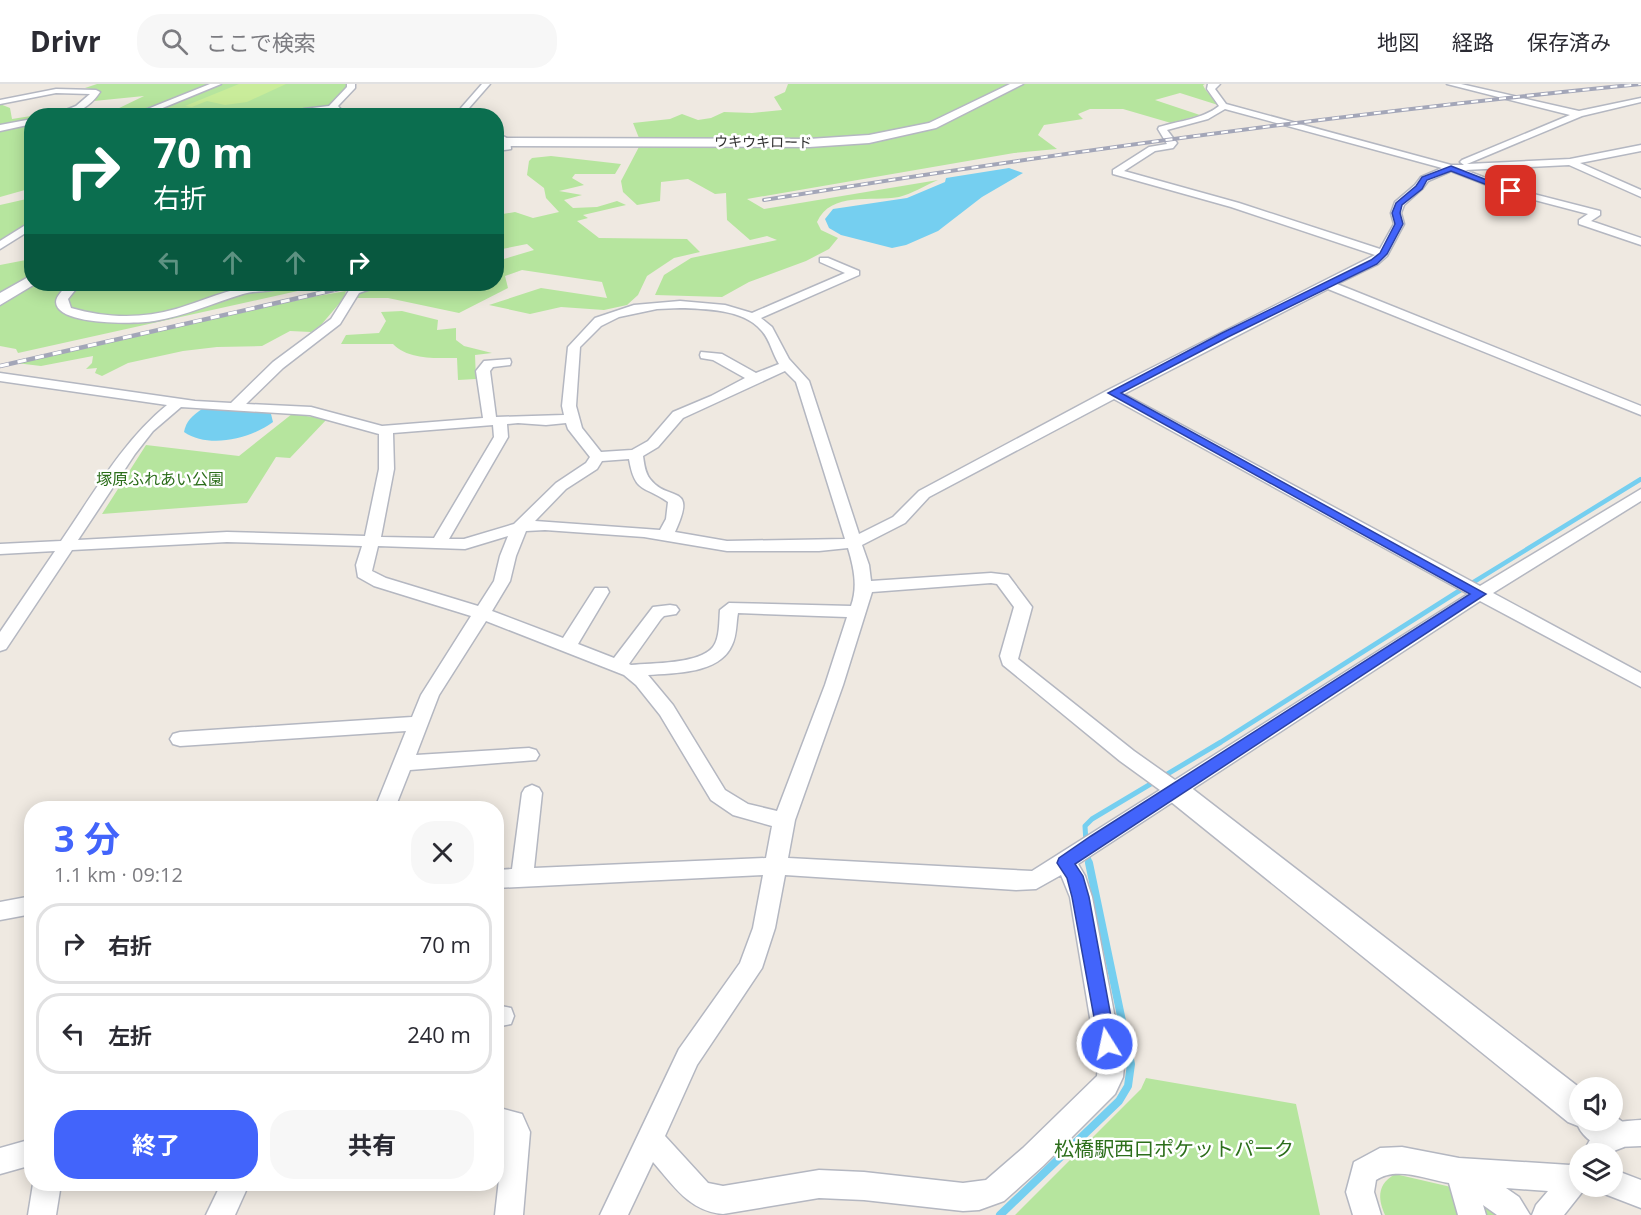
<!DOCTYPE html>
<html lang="ja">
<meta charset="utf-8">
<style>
body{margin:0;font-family:"Open Sans","Noto Sans JP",sans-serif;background:#f7f7f7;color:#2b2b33;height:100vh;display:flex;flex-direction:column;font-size:22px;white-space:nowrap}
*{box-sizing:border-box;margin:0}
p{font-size:20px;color:#7c7c81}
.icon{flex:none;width:33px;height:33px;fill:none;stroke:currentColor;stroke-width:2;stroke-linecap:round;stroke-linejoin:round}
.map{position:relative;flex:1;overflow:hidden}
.side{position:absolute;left:24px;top:717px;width:480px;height:390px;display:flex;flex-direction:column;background:#fff;border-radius:24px;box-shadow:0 3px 15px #0003}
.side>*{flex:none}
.banner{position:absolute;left:24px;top:24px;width:480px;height:183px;border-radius:24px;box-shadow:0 3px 15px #0003;background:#0b6e4f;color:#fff;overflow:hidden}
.tools{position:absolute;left:1569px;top:993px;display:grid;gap:12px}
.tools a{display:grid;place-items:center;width:54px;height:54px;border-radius:50%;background:#fff;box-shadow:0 3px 15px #0003;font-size:30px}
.pin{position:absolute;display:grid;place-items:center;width:51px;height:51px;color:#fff;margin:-26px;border-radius:12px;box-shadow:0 3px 9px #0006}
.me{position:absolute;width:66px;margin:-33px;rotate:350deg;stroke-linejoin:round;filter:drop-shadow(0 0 4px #0008)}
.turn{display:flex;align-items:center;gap:21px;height:126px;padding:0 30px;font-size:27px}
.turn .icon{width:78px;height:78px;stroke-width:2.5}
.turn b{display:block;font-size:42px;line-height:51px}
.lanes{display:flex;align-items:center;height:57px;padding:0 30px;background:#0003;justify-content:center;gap:30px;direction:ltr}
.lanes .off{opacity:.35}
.round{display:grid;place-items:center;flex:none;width:63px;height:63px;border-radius:24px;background:#f7f7f7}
.summary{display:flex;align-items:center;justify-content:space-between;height:102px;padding:0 30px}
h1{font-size:36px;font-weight:700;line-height:45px;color:#4264fb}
.button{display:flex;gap:12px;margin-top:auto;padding:12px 30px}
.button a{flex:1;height:69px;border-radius:24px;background:#4264fb;color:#fff;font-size:24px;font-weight:700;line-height:69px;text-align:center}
.button a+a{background:#f7f7f7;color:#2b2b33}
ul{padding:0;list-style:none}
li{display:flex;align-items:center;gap:18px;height:81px;margin:0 12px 9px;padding:0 18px;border:3px solid #e1e1e2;border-radius:24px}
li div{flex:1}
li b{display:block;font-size:22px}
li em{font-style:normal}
header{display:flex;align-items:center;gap:36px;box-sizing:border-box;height:84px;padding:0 30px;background:#fff;border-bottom:2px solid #e1e1e2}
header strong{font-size:28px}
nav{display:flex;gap:33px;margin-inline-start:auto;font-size:21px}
.search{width:420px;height:54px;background:#f7f7f7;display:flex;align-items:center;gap:15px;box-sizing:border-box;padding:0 21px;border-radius:24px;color:#7c7c81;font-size:22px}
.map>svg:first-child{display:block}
</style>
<header>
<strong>Drivr</strong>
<div class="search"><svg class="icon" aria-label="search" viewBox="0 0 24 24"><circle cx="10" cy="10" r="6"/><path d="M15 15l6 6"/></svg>ここで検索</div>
<nav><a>地図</a><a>経路</a><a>保存済み</a></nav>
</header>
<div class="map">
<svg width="1641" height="1131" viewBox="0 0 1641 1131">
<rect width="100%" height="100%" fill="#efe9e1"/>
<!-- green -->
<g fill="#b6e59e">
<polygon points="97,0 213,0 127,31 57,32 71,28 113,27 144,12 94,17 100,7 85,4"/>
<polygon points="220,0 350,0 330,23 333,27 328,31 305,31 306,25 276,29 137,32 175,15"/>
<path d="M788,0h417l-2,1c3,8 11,12 15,20l-38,-12 -25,7 45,15 -29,8 -48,-14h-33l-12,5 5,5 -39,6 -6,10 19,14 -43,4 -267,46 17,10 174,-29c-12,5 -26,14 -39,17 -27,5 -68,-6 -82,25l4,8 17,8 -9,11 -23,12 -57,21 -27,15 -67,-2 9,-20 27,-17 86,-18 -10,-4 -17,4 -23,-20 -1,-27 -11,1 -27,-15 -27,3 -1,19 -23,4 -14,-13 -2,-11 20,-38 -8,-20 37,-4 12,-5 16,6 13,-2 13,-6 28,1 30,-3 -8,-13 11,-5z"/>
<polygon points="0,20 10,24 12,35 31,32 32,104 0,113"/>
<polygon points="551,72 621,80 615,90 575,90 572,94 584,101 559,107 582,111 564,116 573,124 597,123 617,117 626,121 583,131 588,134 577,137 599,154 687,155 700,168 674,174 647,192 638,211 627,221 604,226 561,223 530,230 489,221 541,204 607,214 602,198 522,186 505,192 508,204 459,229 388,214 344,214 321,241 311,248 290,247 262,262 217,263 183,267 128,279 102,292 95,289 97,284 86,285 92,279 93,272 41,282 16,279 312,213 346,207 344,213 355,212 364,206 386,200 496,200 497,177 534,166 527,160 497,166 497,131 515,128 533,134 559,128 546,114 544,104 527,91 529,77 532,74"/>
<polygon points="31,114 31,137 0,158 0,121"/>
<polygon points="31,175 32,200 329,200 18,269 16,265 0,262 0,181"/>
<path d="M402,227l36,9 -1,10 19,-2v12l8,6 28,7 -17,2 1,24 -18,1 -1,-22c-20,0 -49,2 -64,-14h-52l5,-9 33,-2 7,-12 -5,-9z"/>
<polygon points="292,330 327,335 290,374 276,373 247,419 102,430 146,361 239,372"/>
<polygon points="1146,994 1296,1020 1320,1131 1015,1131 1141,1005"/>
<path d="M1395,1090l69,16 41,25h-120c-8,-18 -7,-31 10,-41z"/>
</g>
<!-- pitch -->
<polygon fill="#c9ec9a" points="239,0 286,0 247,18 225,21 207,17 192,23 185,22"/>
<!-- water -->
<g fill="#75cff0">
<polygon points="1009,84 1023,89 982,113 938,147 906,161 892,164 841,151 829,144 825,135 833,125 907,114 945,98 946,94"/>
<path d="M202,325l64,3 5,2 2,8c-23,17 -64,27 -89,10 2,-11 8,-16 18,-23z"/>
</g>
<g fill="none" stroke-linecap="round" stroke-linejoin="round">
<!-- stream-far2 -->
<polyline stroke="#75cff0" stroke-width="4.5" points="1459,507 1641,395"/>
<!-- stream-far1 -->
<g stroke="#75cff0" stroke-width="5">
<polyline points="1086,759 1085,742 1092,735 1221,658 1462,505"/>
<polyline points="1087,768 1090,780"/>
</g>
<!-- stream -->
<polyline stroke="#75cff0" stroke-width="8" points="1000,1131 1119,1017 1128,1002 1131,980 1089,779"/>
<defs>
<g id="minor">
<polygon points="210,0 221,0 143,32 130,32"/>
<polygon points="347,0 355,0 355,4 338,22 343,28 351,32 337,32 333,27 295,32 304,25 329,22 347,3"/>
<polygon points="482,0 490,0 469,24 471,32 463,32 461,24"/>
<path d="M1208,0h12l-5,5 11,15 225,61h13l-4,-3 2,-2 108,-45 -123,-31h14l118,27 62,-13v4l-59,14 -115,48 103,-5 71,-14v6l-61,12 61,27v7l-72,-32 -104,5 49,19 86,22v4l-9,6 50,17v7l-62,-21v-4l9,-6 -80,-21 -57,-22 -23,10 -6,8 -18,16 -3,8 3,11 -17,32 -9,8 -41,20 304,122v9l-313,-126 -204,105 356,192 161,-97v12l-148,92 148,80v14l-161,-86 -402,263 7,12 7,21 32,169 -1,11 -8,17 -72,72 -39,35 -25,9 -16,1 -99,-11 -45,-2 -96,16c-34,-3 -49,-28 -70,-52l-25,53h-28l79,-166 61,-86 13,-35 10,-53 -267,13v-18l16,-1 10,-76 3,-5 7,-3 7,3 3,5 -8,75 232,-10 6,-32 -39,-11 -22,-15 -51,-85 -24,-30 -12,-10 -138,-54 -47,74 -23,60 113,-7 7,2 3,5 -3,5 -126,10 -15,38h-20l31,-77 -226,15 -7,-2 -3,-5 3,-5 7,-2 232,-15 9,-22 50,-79 -97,-30 -16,-9 -2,-12 6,-19 -135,-4 -155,8 -66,99 -6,2v-19l55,-81 -55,3v-10l61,-3c33,-48 61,-99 106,-136l-167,-24v-8l195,28 36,2 42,-41 58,-43 22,-35h32l-26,9 -19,31 -57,44 -37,36 65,3 71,19 101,-8 -7,-47 8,-10 26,-2 1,3 -1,3 -17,2 -3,4 6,46 68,-2 -2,-9 6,-59 27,-29 39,-13 46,-4 45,4 27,8 93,-40 -25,-11v-4h8l31,13v4l-98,43 11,9 17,32 20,22 50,153 34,-17 26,-26 189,-101 267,-135 -144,-48 -118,-33v-4l36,-23 18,-3 -9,-15 1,-2c19,-6 44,-8 60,-21l-12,-17zM1225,25l217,59 -21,9 -6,8 -20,17 -4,11 3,11 -14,25 -141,-46 -115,-32 31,-20 18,-3 4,-5 -10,-13 41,-11zM680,224c25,1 63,1 81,22 9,9 11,23 18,34l-23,9 -34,-19 -21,-2 -1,3 1,3 12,2 32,18 -34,18 -38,16 -25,29 -16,9 -31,2 -19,-24 -6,-22 4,-59 21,-21 18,-9 38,-8zM785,287l11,11 49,157 -118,2 -52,-9c23,-50 -7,-29 -25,-53 -5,-6 -6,-16 -7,-23l15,-9 25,-29zM1114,315l354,195 -293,186 -41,-29 -116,-92 14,-52 -24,-32 -17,-2 -120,8 -2,-16 -7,-20 43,-22 24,-26zM181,323l129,8 69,19v35l-14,67 -138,-4 -149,8 57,-86 18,-23zM518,339l28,2 20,-2 2,6 22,28 -4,6 -30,20 -42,41 -50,15h-15l59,-102 -1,-13zM493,341l1,12 -60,101 -53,-1 13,-68 -1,-36zM629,375c6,35 15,26 39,43l-2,17 -6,11 -125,-9 31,-32 31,-20 5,-8zM545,446l99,7 83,14h92l29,-3c6,20 10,39 3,58l-122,-3 -9,7c-1,11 0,28 -7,37 -13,17 -61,16 -82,18l-2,-1 32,-45 3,-3 12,-2 3,-4 -3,-4 -6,-1 -17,2 -39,51 -36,-14 31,-52 -2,-4h-12l-32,50 -71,-27 18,-30 6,-25 10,-25zM508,452l-8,20 -6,25 -16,25 -92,-28 -14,-7 6,-25 87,3zM991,499l6,1 17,23 -14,49 3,9 117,96 40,29 -128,81 -244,-13 7,-38 48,-135 29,-93zM738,529l109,4 -22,68 -48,126 -29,-7 -23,-14 -52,-85 -25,-30c26,-2 72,-1 84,-30 5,-10 4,-22 6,-32zM785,791l231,15 20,-1 25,-14 9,22 28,169 -1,10 -74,72 -37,32 -23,3 -99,-11 -45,-2 -96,16 -15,-3 -43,-47 32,-71 65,-97 13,-40z"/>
<path d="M56,5l40,1 4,2c-12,18 -28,24 -49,24l25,-10 14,-12 -34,-1 -56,11v-4z"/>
<polygon points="32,35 32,40 0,47 0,41"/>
<polygon points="496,48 510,56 511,65 496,67 496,61 503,61 496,55"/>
<polygon points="32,137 32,145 0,165 0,157"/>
<path d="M68,200h12l-12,15 3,9c34,10 71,11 105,1 36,-11 72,-29 111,-25 -10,9 -31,6 -44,10 -30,9 -58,22 -89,27 -17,3 -97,5 -98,-19 0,-6 8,-13 12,-18z"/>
<polygon points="32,812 32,830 0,836 0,818"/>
<polygon points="496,921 511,924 514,932 511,940 496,943"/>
<polygon points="496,1023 522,1030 530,1048 523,1131 495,1131 504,1050 496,1049"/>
<path d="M1641,1036v26l-23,1 -6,7h-29c13,-32 27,-32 58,-34z"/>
<polygon points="32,1055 32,1081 0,1090 0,1064"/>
<path d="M1402,1063l57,11 111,7 10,-4v25h11l-8,5 -19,24h-32l4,-10 12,-14 -42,-3 13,9 11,18h-33l-14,-10 3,10h-28l-9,-32c-23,-4 -53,-17 -73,-3l-2,12 7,23h-28l-7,-23 8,-30 26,-14z"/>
<polygon points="1612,1085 1641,1096 1641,1124 1602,1109 1600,1102 1612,1102"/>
<polygon points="33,1100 61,1100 56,1131 28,1131"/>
<polygon points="221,1100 249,1100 235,1131 206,1131"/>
</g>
<g id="tertiary">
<polygon points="1010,0 1023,0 936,44 869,59 809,63 496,62 496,54 809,55 869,51 929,39"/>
<polygon points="32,191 32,200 35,200 0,221 0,209"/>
<path d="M1175,696l10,3 395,305v32h32v-6l12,9 5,12 -5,12 -13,5c-13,-5 -27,-13 -33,-26l-10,-4 -403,-325 -4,-7 4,-7z"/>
</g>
</defs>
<!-- minor casing -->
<use href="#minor" stroke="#b4b7c1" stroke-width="3"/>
<!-- tertiary casing -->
<use href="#tertiary" stroke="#b4b7c1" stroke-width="3"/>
<!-- minor -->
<use href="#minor" fill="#fff" fill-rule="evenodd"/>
<!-- tertiary -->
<use href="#tertiary" fill="#fff" fill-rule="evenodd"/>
<defs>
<path id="rail-far1" d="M764,116c291,-47 583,-87 877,-116"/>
<polyline id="rail" points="0,282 360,200"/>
</defs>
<!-- rail-far1 casing -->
<use href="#rail-far1" stroke="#a3a6b8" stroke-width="4"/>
<!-- rail casing -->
<use href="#rail" stroke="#a3a6b8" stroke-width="4.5"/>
<!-- rail-far1 -->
<use href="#rail-far1" stroke="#fff" stroke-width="2" stroke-dasharray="7" stroke-linecap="butt"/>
<!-- rail -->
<use href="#rail" stroke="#fff" stroke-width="3" stroke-dasharray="9" stroke-linecap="butt"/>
</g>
<!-- route -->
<polygon fill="#4264fb" stroke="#2b41a3" stroke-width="1.5" points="1451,82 1515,107 1508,109 1451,87 1427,96 1422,105 1402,121 1400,129 1403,140 1387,170 1377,180 1228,253 1121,309 1486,510 1075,780 1083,792 1089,813 1116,960 1113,966 1107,968 1100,966 1072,813 1067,794 1057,779 1059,774 1091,752 1470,510 1108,309 1222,249 1371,176 1380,169 1395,140 1392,129 1396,119 1416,102 1422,93"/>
<g text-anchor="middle" stroke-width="5" stroke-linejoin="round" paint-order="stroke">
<!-- far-street labels -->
<g font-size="14" fill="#2e2e2e" stroke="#fff">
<text transform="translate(763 58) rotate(1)" y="5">ウキウキロード</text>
</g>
<!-- park labels -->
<g font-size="16" fill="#2c6e1b" stroke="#fff">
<text x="160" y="401">塚原ふれあい公園</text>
</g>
<!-- near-park labels -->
<g font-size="20" fill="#2c6e1b" stroke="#fff">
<text x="1174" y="1072">松橋駅西口ポケットパーク</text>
</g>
</g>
</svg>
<div class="tools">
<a><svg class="icon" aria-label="sound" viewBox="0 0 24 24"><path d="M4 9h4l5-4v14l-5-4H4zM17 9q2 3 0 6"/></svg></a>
<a><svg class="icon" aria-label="layers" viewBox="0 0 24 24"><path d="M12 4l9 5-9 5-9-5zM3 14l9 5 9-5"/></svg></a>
</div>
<div class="pin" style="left:1511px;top:107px;background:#d93025"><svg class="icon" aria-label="arrive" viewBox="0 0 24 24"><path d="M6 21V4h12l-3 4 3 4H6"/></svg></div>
<svg class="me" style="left:1107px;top:960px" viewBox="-20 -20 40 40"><circle r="17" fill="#4264fb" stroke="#fff" stroke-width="3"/><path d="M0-11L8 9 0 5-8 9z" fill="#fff"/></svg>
<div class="banner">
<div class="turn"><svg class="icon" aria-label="right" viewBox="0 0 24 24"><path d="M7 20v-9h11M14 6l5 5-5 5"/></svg><div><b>70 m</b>右折</div></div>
<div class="lanes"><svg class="icon off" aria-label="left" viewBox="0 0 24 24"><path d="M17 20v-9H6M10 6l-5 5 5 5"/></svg><svg class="icon off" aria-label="ahead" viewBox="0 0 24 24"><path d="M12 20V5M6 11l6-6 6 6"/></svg><svg class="icon off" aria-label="ahead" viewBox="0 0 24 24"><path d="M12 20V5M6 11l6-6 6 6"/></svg><svg class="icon" aria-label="right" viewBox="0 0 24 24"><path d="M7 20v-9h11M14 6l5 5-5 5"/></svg></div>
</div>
<section class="side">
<div class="summary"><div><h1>3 分</h1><p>1.1 km · 09:12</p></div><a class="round"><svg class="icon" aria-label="close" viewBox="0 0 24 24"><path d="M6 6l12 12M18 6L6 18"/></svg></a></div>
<ul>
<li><svg class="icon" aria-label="right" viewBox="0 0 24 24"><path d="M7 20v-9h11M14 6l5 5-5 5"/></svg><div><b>右折</b></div><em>70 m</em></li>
<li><svg class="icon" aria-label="left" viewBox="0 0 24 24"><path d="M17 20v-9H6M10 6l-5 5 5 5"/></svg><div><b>左折</b></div><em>240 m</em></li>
</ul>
<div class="button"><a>終了</a><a>共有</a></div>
</section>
</div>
